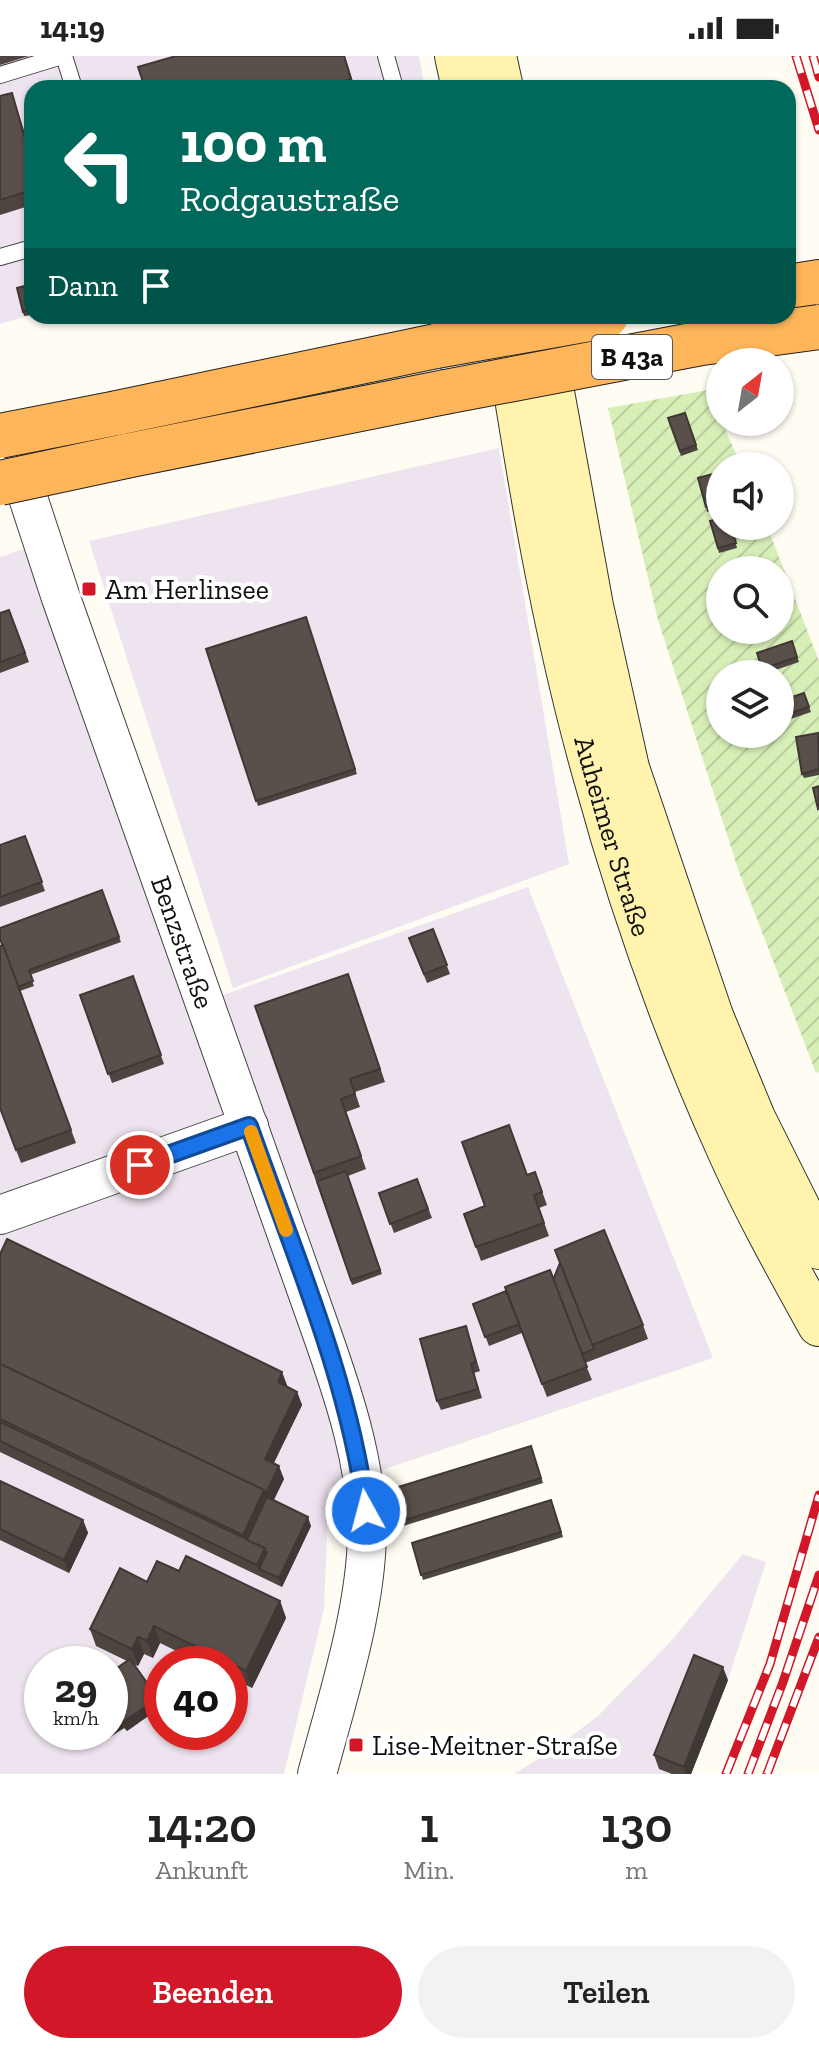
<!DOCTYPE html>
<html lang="de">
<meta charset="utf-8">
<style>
body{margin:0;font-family:"Zilla Slab",serif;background:#f2f2f2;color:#222;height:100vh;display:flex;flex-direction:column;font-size:30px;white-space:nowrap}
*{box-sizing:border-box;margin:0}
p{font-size:26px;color:#767676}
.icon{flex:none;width:44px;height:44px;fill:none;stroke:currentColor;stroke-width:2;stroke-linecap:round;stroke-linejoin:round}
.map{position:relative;height:1718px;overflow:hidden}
.panel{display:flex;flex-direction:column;background:#fff;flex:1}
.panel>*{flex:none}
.hud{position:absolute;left:24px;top:24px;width:772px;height:244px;border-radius:24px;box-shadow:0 2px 6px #0004;background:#00695c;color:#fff;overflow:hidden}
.needle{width:52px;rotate:31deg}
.tools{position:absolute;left:706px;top:292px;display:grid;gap:16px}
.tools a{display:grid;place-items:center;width:88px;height:88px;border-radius:50%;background:#fff;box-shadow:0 2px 6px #0004;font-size:40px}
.speed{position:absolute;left:24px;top:1590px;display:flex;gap:16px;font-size:40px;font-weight:700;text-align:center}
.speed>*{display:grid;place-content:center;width:104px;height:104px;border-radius:50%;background:#fff;box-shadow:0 2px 6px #0004;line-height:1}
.speed small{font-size:20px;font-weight:400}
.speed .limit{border:12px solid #d22;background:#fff;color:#111}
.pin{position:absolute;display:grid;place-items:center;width:68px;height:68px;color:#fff;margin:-34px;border:4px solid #fff;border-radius:50%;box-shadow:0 2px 8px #0007}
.me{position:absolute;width:88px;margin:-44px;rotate:353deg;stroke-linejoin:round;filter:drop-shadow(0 0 6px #0008)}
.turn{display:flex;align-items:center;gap:28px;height:168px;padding:0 24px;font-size:36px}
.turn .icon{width:104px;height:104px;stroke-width:2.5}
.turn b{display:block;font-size:56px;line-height:68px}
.then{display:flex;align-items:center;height:76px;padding:0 24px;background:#0003;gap:16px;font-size:30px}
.eta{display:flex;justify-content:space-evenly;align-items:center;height:136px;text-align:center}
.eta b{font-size:48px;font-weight:600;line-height:56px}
.primary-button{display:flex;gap:16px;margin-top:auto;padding:16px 24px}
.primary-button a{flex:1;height:92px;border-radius:48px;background:#d21728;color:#fff;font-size:32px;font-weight:600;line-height:92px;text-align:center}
.primary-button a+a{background:#f2f2f2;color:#222}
.status{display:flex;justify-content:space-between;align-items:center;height:56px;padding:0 40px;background:#fff;direction:ltr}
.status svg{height:22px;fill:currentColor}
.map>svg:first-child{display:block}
</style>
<div class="status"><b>14:19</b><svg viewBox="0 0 49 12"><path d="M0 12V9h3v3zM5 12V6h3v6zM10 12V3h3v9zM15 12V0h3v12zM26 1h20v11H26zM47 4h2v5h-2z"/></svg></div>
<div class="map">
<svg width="819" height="1718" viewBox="0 0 819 1718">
<defs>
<pattern id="garden-furrows" width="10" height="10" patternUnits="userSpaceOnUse" patternTransform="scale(2)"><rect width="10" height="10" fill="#d7efb7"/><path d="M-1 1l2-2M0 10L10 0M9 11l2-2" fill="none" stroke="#b8cc9c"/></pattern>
</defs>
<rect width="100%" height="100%" fill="#fffcf3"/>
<!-- industrial -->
<g fill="#eee4ef" fill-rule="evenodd">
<polygon points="0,0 419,0 425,32 32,32 32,259 0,268"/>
<polygon points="499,392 569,808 233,932 89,485"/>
<path d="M27,492l165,458 336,-119 185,471 -384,130 -5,121 -40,165h-284v-1217zM42,1608h68v68h-68zM162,1608h68v68h-68z"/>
<polygon points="743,1498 766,1506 728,1624 691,1718 514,1718 548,1697 598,1660 671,1585"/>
</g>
<!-- garden -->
<path fill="url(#garden-furrows)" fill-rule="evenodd" d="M708,334l12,32h2l19,44h-21v60h47l52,135v411l-3,1 -77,-201 -81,-252 -50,-212zM720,514h60v60h-60zM720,618h60v60h-60z"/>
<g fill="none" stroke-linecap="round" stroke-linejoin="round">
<defs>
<g id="service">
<polyline points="64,0 74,32"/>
<polyline points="386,0 395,32"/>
<polyline points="0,19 62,0"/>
<polyline points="0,201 32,192"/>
</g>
<g id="tertiary">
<path id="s1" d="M12,393l49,149 260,733c23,65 46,133 46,203 -1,76 -30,166 -50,240"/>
<polyline points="0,1159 249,1070"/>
</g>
<g id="secondary">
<polyline points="456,0 463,32"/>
<polyline points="495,0 502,32"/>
<path id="s2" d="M503,260c24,155 49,311 92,462 35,128 80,255 135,376 26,58 58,115 89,171"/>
<polyline points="543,281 592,550 628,712 712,960 754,1062 819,1192"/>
</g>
<g id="trunk">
<polyline points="788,231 819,226"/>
<polyline points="117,357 436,290"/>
<polyline points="126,400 445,336"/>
</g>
</defs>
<!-- service casing -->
<use href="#service" stroke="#434343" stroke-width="18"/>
<!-- tertiary casing -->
<use href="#tertiary" stroke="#434343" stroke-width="40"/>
<!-- secondary casing -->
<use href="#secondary" stroke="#323232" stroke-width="44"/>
<!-- trunk casing -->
<use href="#trunk" stroke="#212121" stroke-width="46"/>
<!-- service -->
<use href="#service" stroke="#fff" stroke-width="16"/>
<!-- tertiary -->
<use href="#tertiary" stroke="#fff" stroke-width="38"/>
<!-- secondary -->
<use href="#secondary" stroke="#fff3ae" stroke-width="42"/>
<!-- trunk -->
<use href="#trunk" stroke="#ffb65a" stroke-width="44"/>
<defs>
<g id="rail">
<polyline points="796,0 819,74"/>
<polyline points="813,0 819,21"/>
<polyline points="726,1718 770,1608 819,1439"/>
<polyline points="748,1718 783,1626 819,1519"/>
<polyline points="767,1718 819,1581"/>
</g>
</defs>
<!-- rail casing -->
<use href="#rail" stroke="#d21728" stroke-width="9"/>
<!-- rail -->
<use href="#rail" stroke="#fff" stroke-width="6" stroke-dasharray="18" stroke-linecap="butt"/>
<defs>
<g id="trunk-bridge">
<polyline points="436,290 606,260"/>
<polyline points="445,336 702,287 819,271"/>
<polyline points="0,380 117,357"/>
<polyline points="0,427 126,400"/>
</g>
</defs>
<!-- trunk-bridge casing -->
<use href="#trunk-bridge" stroke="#212121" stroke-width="46" stroke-linecap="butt"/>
<!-- trunk-bridge -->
<use href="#trunk-bridge" stroke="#ffb65a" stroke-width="44"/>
</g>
<!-- wall -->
<g fill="#4d4540">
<polygon points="0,0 29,0 0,9"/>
<polygon points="176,0 345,0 355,32 145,32"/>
<polygon points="0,40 16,50 32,99 32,149 0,159"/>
<polygon points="32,228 32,259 24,260 23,256"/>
<polygon points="685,357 698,394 681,400 668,362"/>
<polygon points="720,416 720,452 707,456 706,451"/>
<polygon points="710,465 731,470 737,492 719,497"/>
<polygon points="9,554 29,606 0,617 0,557"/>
<polygon points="306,561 357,718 258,750 206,593"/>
<polygon points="792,585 799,606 764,618 757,597"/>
<polygon points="804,637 811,656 785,665 780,651"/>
<polygon points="819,680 819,719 804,722 802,718"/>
<polygon points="25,780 45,835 0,851 0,789"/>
<polygon points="102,834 121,886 30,919 34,930 20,935 19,932 76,1087 21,1107 0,1052 0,890"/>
<polygon points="433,873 450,918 427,927 409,882"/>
<polygon points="348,918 385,1026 355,1036 360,1051 346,1056 366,1113 348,1120 382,1218 352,1229 255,950"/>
<polygon points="133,920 164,1008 112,1027 80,939"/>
<polygon points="535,1116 547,1149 539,1152 549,1180 481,1205 464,1158 485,1150"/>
<polygon points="417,1123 432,1162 394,1177 379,1137"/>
<polygon points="0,1198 282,1316 287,1331 297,1336 302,1349 274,1407 284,1423 273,1444 311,1470 282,1531 0,1396"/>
<polygon points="553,1224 643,1269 648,1283 585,1307 592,1324 547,1341 520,1271 522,1277 489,1290 473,1248"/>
<polygon points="466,1270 480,1315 474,1317 482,1342 441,1354 437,1345"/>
<polygon points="531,1390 543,1427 403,1470 392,1433"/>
<polygon points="0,1425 83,1464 88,1477 69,1517 0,1484"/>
<polygon points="551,1444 563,1481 423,1524 412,1487"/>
<polygon points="179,1515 280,1545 286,1562 252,1632 230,1621 230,1608 203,1608 160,1587 153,1602 144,1598 138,1610 133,1608 161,1651 127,1675 124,1672 110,1681 106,1676 110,1676 127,1605 96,1590 90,1573 147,1526"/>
<polygon points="728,1624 691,1718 672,1718 659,1713 654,1699"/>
</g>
<!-- shaded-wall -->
<g fill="#3f3834">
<polygon points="282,1316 287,1329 282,1339 278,1326"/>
<polygon points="297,1336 302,1349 269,1416 265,1403"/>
<polygon points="279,1410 284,1423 252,1490 246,1487 243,1479 264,1434"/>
<polygon points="308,1461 311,1470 282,1531 279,1522"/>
<polygon points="83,1464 88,1477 69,1517 64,1504"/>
<polygon points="265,1492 270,1506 259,1513 257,1509"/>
<polygon points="280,1545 286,1562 252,1632 246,1615"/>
<polygon points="154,1570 160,1587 153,1602 147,1585"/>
<polygon points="138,1581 144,1598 138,1610 132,1593"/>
<polygon points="723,1611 728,1624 691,1718 686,1718 684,1711"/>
<polygon points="158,1642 161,1651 127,1675 123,1666"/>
<polygon points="121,1663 124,1672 110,1681 108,1676 110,1676 110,1670"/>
</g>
<!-- building -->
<g fill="#5a504b" stroke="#3f3834" stroke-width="2">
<polygon points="176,0 344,0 351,23 321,32 145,32 138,11"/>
<polygon points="12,37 30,100 32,99 32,134 0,144 0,40"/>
<polygon points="32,228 32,253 23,256 17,232"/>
<polygon points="685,357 696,389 680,395 668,362"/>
<polygon points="720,416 720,447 706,451 698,422"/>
<polygon points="720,462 720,470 731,470 736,487 718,492 710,465"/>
<polygon points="9,554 25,597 0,606 0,557"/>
<polygon points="306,561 355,713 256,745 206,593"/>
<polygon points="792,585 797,601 762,613 757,597"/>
<polygon points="804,637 809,651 783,660 780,651 780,645"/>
<polygon points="818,677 819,713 802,718 796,681"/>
<polygon points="819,730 819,752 818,753 813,732"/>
<polygon points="25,780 42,826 0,841 0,789"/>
<polygon points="102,834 119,881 29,914 33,925 18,931 0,883 0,872"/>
<polygon points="433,873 447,909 424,918 409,882"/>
<polygon points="3,889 71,1074 16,1094 0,1052 0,890"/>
<polygon points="348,918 380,1013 350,1023 355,1038 341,1043 361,1100 314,1117 255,950"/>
<polygon points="133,920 161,999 108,1018 80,939"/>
<polygon points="509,1069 527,1119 535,1116 542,1136 534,1139 544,1167 476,1191 464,1158 485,1150 462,1086"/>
<polygon points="346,1115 380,1214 351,1224 317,1125"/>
<polygon points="417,1123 428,1153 390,1168 379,1137"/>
<polygon points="604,1174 643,1269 592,1289 555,1194"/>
<polygon points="7,1183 282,1316 278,1326 297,1336 265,1403 279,1410 266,1437 264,1434 0,1308 0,1198"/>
<polygon points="560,1207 594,1293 582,1298 553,1224"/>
<polygon points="550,1214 587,1311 542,1328 505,1231"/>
<polygon points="506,1235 519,1268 485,1281 473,1248"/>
<polygon points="466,1270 476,1306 471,1308 478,1333 437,1345 420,1283"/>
<polygon points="0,1308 264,1434 243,1479 0,1363"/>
<polygon points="0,1366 265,1492 257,1509 0,1385"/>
<polygon points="531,1390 541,1422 402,1465 392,1433"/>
<polygon points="0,1425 83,1464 64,1504 0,1473"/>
<polygon points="267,1441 308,1461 279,1522 259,1513 267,1496 264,1495 265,1492 247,1484"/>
<polygon points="551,1444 561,1476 421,1519 412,1487"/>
<polygon points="186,1500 280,1545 246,1615 154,1570 147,1585 138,1581 132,1593 90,1573 120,1512 147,1526 157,1505 179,1515"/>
<polygon points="694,1599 723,1611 684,1711 654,1699"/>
<polygon points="130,1603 158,1642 123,1666 121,1663 110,1670 110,1617"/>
</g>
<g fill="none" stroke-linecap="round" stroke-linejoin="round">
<defs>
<path id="route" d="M140,1109l109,-39c44,126 100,252 117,385"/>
</defs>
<!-- route casing -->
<use href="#route" stroke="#114b97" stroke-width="20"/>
<!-- route -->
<use href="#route" stroke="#1a73e8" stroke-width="14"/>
<!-- slow -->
<polyline stroke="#f59e0b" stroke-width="14" points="251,1076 286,1174"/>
</g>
<!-- markers -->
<g fill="#d21728" stroke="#fff" stroke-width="3">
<rect x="81" y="525" width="16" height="16" rx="4"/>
<rect x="348" y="1681" width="16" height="16" rx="4"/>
</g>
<g text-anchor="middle" stroke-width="8" stroke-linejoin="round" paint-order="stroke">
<!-- shield labels -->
<rect fill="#fff" stroke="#585858" stroke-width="2" x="592" y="279" width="80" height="44" rx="6"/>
<g font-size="26" font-weight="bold" fill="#101010">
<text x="632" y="310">B 43a</text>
</g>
<!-- poi labels -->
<g font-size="28" fill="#101010" stroke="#fff" text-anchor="start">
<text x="105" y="543">Am Herlinsee</text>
<text x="372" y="1699">Lise-Meitner-Straße</text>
</g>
<!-- street labels -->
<g font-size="28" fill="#101010" stroke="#fff">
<text dy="10" stroke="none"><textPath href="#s2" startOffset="532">Auheimer Straße</textPath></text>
<text dy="10" stroke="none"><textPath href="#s1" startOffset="522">Benzstraße</textPath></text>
</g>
</g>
</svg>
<div class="tools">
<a><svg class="needle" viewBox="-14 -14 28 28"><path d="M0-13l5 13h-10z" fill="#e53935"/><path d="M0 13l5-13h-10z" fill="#767676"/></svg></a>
<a><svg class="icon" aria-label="sound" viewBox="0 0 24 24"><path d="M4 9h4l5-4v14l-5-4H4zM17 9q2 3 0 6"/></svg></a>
<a><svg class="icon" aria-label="search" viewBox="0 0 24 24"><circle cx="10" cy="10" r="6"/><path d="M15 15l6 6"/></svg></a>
<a><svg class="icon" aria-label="layers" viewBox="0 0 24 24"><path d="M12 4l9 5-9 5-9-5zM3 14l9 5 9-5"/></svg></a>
</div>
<div class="speed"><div>29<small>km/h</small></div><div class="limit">40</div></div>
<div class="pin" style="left:140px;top:1109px;background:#d93025"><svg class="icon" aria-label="arrive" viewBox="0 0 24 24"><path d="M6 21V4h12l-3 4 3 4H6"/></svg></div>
<svg class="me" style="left:366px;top:1455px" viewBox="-20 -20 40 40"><circle r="17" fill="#1a73e8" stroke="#fff" stroke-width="3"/><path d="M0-11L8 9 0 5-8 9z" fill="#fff"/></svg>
<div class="hud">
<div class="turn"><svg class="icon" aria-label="left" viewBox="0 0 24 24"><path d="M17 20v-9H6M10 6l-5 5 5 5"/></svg><div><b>100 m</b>Rodgaustraße</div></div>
<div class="then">Dann<svg class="icon" aria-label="arrive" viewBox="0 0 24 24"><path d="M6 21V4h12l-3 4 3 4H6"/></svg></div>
</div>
</div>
<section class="panel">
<div class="eta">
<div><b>14:20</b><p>Ankunft</p></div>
<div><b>1</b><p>Min.</p></div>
<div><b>130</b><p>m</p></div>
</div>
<div class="primary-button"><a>Beenden</a><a>Teilen</a></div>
</section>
